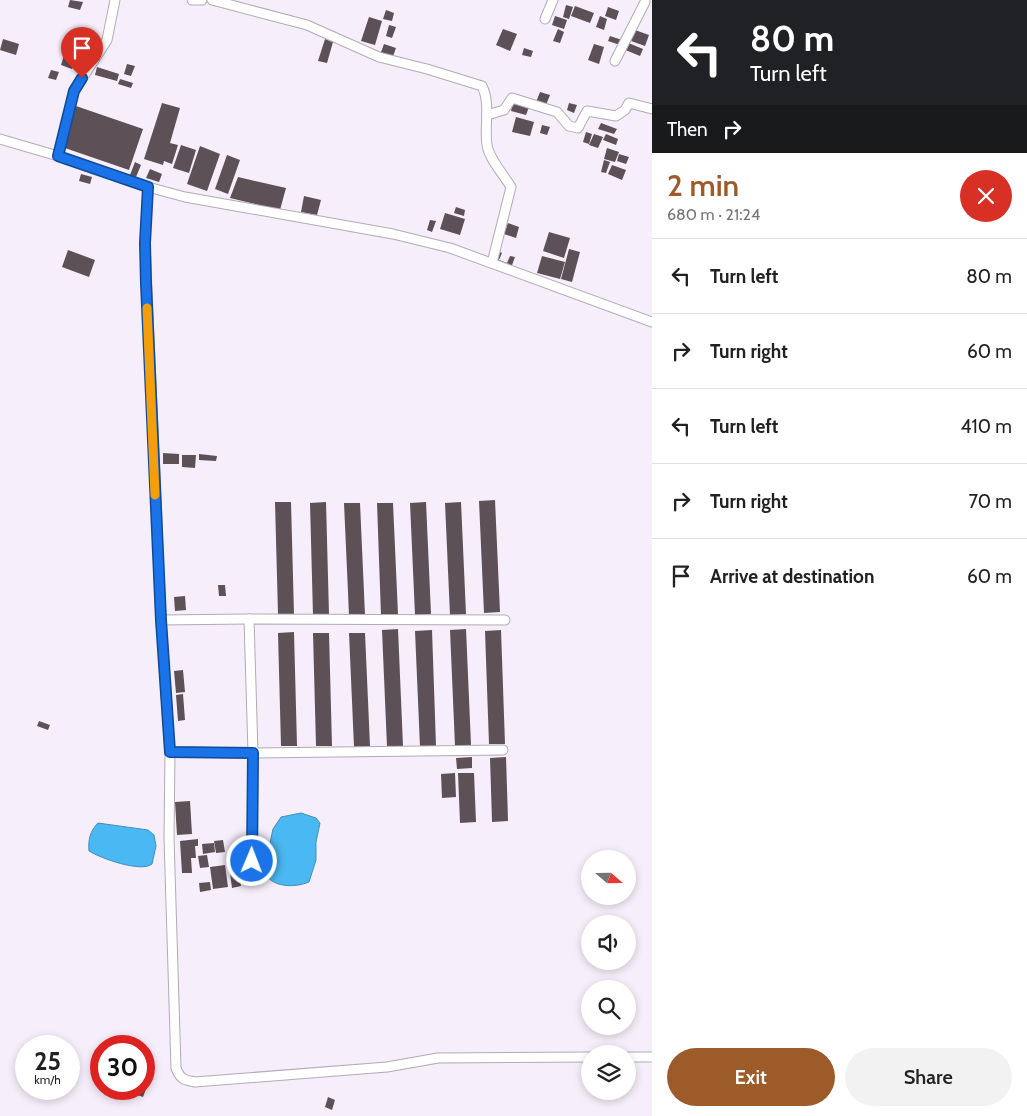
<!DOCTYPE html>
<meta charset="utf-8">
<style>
body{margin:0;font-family:Cabin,sans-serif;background:#f2f2f2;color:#222;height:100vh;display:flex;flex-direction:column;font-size:19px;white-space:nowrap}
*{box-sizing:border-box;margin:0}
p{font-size:16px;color:#767676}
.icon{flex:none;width:28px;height:28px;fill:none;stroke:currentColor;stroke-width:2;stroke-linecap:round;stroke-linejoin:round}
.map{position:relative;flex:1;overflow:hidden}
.panel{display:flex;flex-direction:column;background:#fff;width:375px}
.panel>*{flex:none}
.guide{background:#202124;color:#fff;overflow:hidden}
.needle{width:32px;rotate:110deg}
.buttons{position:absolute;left:581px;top:850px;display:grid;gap:10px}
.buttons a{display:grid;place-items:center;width:55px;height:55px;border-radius:50%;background:#fff;box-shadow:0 2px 8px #0003;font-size:25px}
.speed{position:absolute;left:15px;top:1035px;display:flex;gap:10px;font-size:25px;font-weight:700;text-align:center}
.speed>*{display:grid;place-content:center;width:65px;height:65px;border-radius:50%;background:#fff;box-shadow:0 2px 8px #0003;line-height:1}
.speed small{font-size:12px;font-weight:400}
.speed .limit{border:8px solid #d22;background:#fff;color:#111}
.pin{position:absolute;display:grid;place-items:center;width:42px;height:42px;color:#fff;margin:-51px -21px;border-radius:50% 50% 50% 0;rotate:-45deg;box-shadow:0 0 5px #0007}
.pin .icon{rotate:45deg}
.me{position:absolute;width:55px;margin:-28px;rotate:1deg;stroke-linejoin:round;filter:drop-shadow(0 0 4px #0008)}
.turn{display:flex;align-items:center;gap:18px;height:105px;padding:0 15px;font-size:22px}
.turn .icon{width:65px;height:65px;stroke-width:2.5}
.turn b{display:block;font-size:35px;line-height:42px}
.then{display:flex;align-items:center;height:48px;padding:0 15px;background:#0003;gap:10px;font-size:19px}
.round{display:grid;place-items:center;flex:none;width:52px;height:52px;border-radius:26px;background:#f2f2f2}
.head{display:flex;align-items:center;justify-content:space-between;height:85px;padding:0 15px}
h1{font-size:30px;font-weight:600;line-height:38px;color:#9e5b2a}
.action{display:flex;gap:10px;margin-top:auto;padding:10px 15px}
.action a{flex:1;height:58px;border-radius:30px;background:#9e5b2a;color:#fff;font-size:20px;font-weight:600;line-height:58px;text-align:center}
.action a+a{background:#f2f2f2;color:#222}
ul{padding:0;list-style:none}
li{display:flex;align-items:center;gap:15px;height:75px;padding:0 15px;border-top:1px solid #e0e0e0}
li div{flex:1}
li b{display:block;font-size:19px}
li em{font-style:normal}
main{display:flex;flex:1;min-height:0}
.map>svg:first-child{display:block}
</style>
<main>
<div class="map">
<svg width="652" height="1116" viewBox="0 0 652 1116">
<rect width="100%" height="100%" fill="#f6eefa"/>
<!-- water -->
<g fill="#4ab8f2" stroke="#438fb9">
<path d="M301,813l15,5 4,5 -4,19v18l-7,22c-14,6 -39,6 -45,-11l9,-42 8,-12z"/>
<path d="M98,823l50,7 6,5 2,11 -4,18c-11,9 -52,-6 -63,-13 -1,-11 1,-20 9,-28z"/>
</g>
<!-- building -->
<g fill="#5d5157">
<polygon points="70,0 83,2 80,10 68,7"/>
<polygon points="566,5 573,7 569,19 563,17"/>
<polygon points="575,6 594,13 590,23 571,16"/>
<polygon points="608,7 619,11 616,20 605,16"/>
<polygon points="386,10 394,13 392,21 383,19"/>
<polygon points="555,16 567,20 564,29 552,25"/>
<polygon points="600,16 607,19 604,30 596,27"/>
<polygon points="369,17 382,21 375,45 361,41"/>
<polygon points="389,25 396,27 392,38 386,36"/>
<polygon points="503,29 517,34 510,51 496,45"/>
<polygon points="558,29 564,32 560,43 553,41"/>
<polygon points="635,30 649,35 645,46 631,41"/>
<polygon points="610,36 622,40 620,45 608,41"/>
<polygon points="3,39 19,44 16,55 0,50"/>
<polygon points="325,39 333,42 327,63 318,61"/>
<polygon points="626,42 643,49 640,56 623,49"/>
<polygon points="384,44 396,48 392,59 380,55"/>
<polygon points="594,44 604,47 599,64 588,60"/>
<polygon points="524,48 533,51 531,57 522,55"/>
<polygon points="65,52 76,56 72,69 61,65"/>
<polygon points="127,64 135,66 131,76 124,74"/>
<polygon points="97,67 119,74 117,81 95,75"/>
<polygon points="51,70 59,72 56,80 48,78"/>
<polygon points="120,79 133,83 131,88 118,84"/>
<polygon points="540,92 550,95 546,105 536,102"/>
<polygon points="513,102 529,107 526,115 511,111"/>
<polygon points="162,103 180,108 170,143 178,145 172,164 164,161 163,165 144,159"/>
<polygon points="569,103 577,105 574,113 567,110"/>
<polygon points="76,106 143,129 129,170 62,147"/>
<polygon points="516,117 534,122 530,136 512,132"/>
<polygon points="601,123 617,129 614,134 598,129"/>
<polygon points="542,125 550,127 547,135 540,133"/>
<polygon points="586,132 592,134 589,144 583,142"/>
<polygon points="594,134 603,137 598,148 589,145"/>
<polygon points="606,134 618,139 616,145 603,140"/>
<polygon points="181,145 196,150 189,173 173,168"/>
<polygon points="200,146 220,154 207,191 187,184"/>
<polygon points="607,148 619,152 615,162 604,159"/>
<polygon points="619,154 629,157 626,164 617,161"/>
<polygon points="227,155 240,160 228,194 215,189"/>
<polygon points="604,160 610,162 606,173 601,172"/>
<polygon points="135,162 141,165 136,177 130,175"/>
<polygon points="612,165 626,170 622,180 608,174"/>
<polygon points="150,169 162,174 159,182 146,178"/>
<polygon points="81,174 92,177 90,184 79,181"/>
<polygon points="238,177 286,188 280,210 230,198"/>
<polygon points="304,196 321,200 317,215 301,212"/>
<polygon points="456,207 465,210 464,216 454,213"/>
<polygon points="445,213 465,219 460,235 440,229"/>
<polygon points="430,220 436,221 432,232 427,230"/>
<polygon points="508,223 519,227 516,238 504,234"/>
<polygon points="549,232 570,238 564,258 543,251"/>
<polygon points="569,249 580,252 572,282 561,279"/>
<polygon points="68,250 95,260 89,277 62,267"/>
<polygon points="498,251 502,253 499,260 507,263 510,256 515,257 511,268 494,261"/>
<polygon points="542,256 565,262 560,279 537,273"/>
<polygon points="163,453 179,454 179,464 163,464"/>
<polygon points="199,454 217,456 216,461 199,460"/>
<polygon points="182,455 196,455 195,468 182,467"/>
<polygon points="495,500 500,612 484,613 479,501"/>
<polygon points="275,502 291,502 294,614 278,614"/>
<polygon points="326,502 329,614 313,615 310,503"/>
<polygon points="426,502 431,614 415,615 410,503"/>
<polygon points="461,502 466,614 450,615 445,503"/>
<polygon points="344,503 360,503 365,615 349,615"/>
<polygon points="377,503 393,503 398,614 381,615"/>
<polygon points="218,585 225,585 226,596 219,596"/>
<polygon points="185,596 186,610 175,611 174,597"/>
<polygon points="398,629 403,746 387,747 382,630"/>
<polygon points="466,629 471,745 455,746 450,630"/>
<polygon points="432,630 436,746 420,747 415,631"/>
<polygon points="501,630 505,744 489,744 485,631"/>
<polygon points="294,632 297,746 281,746 278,633"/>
<polygon points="313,633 329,633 332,746 316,746"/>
<polygon points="349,633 365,633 370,746 354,747"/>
<polygon points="183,670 185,692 176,693 174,671"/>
<polygon points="183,694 185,720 178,721 176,695"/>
<polygon points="39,721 50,725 48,730 37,726"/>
<polygon points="472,757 472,768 457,769 456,758"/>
<polygon points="506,757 508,821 492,822 490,758"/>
<polygon points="455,773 456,797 442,798 441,774"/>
<polygon points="458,773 474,773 476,822 460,823"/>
<polygon points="190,801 192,834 177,835 175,802"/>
<polygon points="198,839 198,846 195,846 196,858 191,858 192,873 182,873 180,841"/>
<polygon points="223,840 225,852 216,853 214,841"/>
<polygon points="214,843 215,852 203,854 202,844"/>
<polygon points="207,855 209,867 200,868 198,856"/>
<polygon points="225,865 228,887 213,889 210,867"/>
<polygon points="249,865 252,878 244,879 241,867"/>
<polygon points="239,872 241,886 232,888 230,873"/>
<polygon points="210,882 211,890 200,892 199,883"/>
<polygon points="144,1079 149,1081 143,1097 129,1092 131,1089 144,1089"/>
<polygon points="328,1097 335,1100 332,1110 325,1107"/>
</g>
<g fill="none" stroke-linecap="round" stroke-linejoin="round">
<defs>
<g id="minor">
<polyline points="192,0 202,0"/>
<path d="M212,0l95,25 72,32 48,12 55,17c9,18 2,40 5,59 2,14 17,30 24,42l-19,76"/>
<polyline points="545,19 553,0"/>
<polyline points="615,61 645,2"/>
<polyline points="487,115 504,110 512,98 557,112 569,126 578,128 587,111 616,116 625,110 629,103 652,109"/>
<polyline points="0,139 58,156 148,187 185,197 393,234 450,248 652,322"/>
<polyline points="58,156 74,91 107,40 115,0"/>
<path d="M148,187l-3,56 16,377 9,132 -1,86 7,230c4,11 8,12 19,14l192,-15 51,-9 152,-1"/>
<polyline points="161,620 249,619"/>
<polyline points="170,752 253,753 503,750"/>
<polyline points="252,861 253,753 249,619 505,620"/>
<polyline points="628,1057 652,1057"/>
</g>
</defs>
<!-- minor casing -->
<use href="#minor" stroke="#b2aab5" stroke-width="11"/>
<!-- minor -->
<use href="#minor" stroke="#fff" stroke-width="9"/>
</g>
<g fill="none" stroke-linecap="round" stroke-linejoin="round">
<defs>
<polyline id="route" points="82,78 74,91 58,156 148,187 145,243 146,283 161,620 170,752 253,753 252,861"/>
</defs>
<!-- route casing -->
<use href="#route" stroke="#114b97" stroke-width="12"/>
<!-- route -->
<use href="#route" stroke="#1a73e8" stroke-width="9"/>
<!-- slow -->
<polyline stroke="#f59e0b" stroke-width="9" points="147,308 155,495"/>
</g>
</svg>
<div class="buttons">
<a><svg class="needle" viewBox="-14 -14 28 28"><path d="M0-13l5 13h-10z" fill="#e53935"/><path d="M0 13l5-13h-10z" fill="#767676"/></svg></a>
<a><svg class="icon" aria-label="sound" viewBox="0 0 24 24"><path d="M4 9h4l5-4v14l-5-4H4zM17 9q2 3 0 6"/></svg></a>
<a><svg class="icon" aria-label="search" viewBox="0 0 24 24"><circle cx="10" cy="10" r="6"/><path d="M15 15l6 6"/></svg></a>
<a><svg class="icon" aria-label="layers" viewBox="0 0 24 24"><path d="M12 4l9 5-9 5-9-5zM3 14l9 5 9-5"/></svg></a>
</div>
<div class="speed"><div>25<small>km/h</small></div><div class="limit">30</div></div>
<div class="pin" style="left:82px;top:78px;background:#d93025"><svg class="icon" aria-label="arrive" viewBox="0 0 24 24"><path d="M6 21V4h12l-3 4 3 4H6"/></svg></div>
<svg class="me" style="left:252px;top:861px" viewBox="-20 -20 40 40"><circle r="17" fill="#1a73e8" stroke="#fff" stroke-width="3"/><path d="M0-11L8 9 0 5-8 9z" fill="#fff"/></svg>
</div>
<section class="panel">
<div class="guide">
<div class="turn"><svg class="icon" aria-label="left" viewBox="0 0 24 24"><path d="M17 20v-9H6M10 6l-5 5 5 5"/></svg><div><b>80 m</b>Turn left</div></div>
<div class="then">Then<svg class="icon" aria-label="right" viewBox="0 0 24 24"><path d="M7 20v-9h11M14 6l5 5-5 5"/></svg></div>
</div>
<div class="head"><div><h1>2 min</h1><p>680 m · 21:24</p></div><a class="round" style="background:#d93025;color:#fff"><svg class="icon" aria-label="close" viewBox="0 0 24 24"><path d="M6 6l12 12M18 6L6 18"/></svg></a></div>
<ul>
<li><svg class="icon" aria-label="left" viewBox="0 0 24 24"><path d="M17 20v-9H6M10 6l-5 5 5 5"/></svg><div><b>Turn left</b></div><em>80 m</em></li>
<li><svg class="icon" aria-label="right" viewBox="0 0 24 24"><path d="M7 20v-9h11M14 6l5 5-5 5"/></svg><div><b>Turn right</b></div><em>60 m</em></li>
<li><svg class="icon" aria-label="left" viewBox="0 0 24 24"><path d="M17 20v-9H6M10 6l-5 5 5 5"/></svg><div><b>Turn left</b></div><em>410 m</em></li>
<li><svg class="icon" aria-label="right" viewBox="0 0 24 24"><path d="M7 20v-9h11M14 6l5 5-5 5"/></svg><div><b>Turn right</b></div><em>70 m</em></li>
<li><svg class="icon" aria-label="arrive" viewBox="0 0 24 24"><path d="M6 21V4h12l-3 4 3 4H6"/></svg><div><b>Arrive at destination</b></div><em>60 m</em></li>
</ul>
<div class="action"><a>Exit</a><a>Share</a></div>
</section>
</main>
